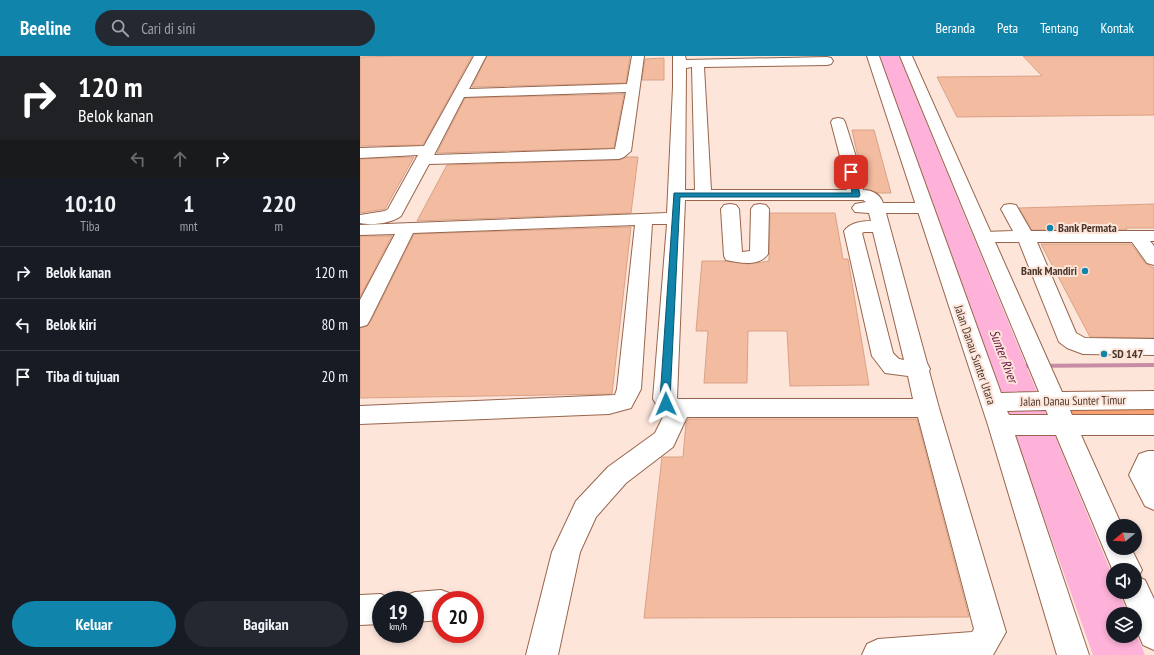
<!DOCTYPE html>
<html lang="id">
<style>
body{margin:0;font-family:"PT Sans Narrow",sans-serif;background:#242831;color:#f1f3f6;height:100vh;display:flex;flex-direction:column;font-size:15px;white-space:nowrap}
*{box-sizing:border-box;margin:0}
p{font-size:13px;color:#9ea1a6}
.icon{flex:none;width:22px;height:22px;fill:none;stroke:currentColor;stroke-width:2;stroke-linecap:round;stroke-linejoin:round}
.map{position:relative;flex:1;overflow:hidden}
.drawer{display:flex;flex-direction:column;background:#171b24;width:360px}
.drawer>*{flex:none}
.guide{background:#202124;color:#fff;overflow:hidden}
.needle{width:26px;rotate:252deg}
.buttons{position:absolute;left:746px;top:463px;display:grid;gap:8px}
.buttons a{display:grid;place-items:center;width:36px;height:36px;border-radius:50%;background:#171b24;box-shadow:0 2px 6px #0003;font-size:20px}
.speed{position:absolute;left:12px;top:535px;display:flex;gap:8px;font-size:20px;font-weight:700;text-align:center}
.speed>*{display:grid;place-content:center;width:52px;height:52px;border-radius:50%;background:#171b24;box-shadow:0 2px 6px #0003;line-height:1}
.speed small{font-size:10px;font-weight:400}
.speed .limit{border:6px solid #d22;background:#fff;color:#111}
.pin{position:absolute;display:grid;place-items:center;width:34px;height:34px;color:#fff;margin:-17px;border-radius:8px;box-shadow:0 2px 6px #0006}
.me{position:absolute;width:44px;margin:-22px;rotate:359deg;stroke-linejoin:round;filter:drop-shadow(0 0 3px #0008)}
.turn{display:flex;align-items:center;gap:14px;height:84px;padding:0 12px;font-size:18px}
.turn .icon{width:52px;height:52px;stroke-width:2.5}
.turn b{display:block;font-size:28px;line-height:34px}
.lanes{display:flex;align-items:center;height:38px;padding:0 12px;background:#0003;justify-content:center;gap:20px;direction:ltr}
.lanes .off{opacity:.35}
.eta{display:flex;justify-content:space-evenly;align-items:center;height:68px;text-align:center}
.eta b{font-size:24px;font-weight:700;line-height:28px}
.primary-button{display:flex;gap:8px;margin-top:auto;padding:8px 12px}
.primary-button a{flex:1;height:46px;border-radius:24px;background:#1084aa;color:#fff;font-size:16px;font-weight:700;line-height:46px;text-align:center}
.primary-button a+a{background:#242831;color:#f1f3f6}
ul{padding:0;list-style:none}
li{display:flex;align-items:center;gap:12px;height:52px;padding:0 12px;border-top:1px solid #363941}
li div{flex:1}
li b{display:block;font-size:15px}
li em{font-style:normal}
header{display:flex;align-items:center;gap:24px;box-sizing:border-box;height:56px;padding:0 20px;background:#1084aa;color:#fff}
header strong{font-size:19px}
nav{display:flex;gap:22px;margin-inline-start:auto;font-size:14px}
.search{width:280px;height:36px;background:#242831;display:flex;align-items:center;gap:10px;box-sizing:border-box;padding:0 14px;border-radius:22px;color:#9ea1a6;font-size:15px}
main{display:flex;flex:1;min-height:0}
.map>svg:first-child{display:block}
</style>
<header>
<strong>Beeline</strong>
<div class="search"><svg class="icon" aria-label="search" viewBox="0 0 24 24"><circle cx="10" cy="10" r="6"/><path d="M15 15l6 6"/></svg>Cari di sini</div>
<nav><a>Beranda</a><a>Peta</a><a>Tentang</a><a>Kontak</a></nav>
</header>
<main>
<section class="drawer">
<div class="guide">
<div class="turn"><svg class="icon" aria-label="right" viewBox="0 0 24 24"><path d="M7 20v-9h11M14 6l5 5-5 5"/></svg><div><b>120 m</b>Belok kanan</div></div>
<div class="lanes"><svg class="icon off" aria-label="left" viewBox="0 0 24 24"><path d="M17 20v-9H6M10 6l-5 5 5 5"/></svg><svg class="icon off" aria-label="ahead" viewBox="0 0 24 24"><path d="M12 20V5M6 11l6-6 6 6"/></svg><svg class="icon" aria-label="right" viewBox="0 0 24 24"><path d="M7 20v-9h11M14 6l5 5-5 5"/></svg></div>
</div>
<div class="eta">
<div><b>10:10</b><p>Tiba</p></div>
<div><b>1</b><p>mnt</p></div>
<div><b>220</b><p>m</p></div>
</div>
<ul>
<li><svg class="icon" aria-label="right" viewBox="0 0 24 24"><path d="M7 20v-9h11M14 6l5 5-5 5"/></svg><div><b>Belok kanan</b></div><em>120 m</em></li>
<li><svg class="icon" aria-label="left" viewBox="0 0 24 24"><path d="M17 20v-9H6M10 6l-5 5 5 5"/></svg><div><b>Belok kiri</b></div><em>80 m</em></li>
<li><svg class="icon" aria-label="arrive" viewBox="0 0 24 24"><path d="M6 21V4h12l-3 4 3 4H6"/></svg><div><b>Tiba di tujuan</b></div><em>20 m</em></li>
</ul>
<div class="primary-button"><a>Keluar</a><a>Bagikan</a></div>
</section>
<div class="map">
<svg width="794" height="599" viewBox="0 0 794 599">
<rect width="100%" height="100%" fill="#fde5da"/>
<!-- green -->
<polygon fill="#f9a072" points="794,344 794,369 705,369 695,345"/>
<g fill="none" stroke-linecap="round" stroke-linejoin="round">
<!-- stream -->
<polygon fill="#c88ca4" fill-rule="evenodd" points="794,307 794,311 647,312 644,310 647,308"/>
<!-- river -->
<polygon fill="#feb2d9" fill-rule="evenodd" points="519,0 539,0 753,521 753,536 759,536 768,558 753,558 753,580 775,580 775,575 785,599 733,599"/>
</g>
<!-- building -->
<g fill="#f3bb9f" stroke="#d9a287">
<polygon points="41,0 112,0 63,89 0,90 0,1"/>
<polygon points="127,0 270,0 266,27 112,31"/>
<polygon points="663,0 794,0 794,59 597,61 577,21 682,20"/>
<polygon points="304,2 304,24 282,24 285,3"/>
<polygon points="264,38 254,92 77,97 105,42"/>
<polygon points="492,74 514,74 531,137 518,137 505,133"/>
<polygon points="54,101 25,153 0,157 0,103"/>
<polygon points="266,101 278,101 271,157 57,165 87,109 259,104"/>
<polygon points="794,148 794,172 766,172 767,174 672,174 659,152"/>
<polygon points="410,157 475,157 483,203 488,203 509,329 430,330 427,275 388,275 387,327 344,327 348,275 336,275 342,205 365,205 389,208 409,205"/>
<polygon points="271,171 252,338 0,342 0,272 7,270 11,265 54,178"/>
<polygon points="0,180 32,180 0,241"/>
<polygon points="681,188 771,188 786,208 794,212 794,282 730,281"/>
<polygon points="328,363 557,363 609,561 284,562 302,401 323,401 326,367"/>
</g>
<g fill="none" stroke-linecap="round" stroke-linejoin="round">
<defs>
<g id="minor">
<path d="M114,0h12l-17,33 158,-5 5,-28h12l-13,95 -7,6 -5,2 -190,5 -28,52c-9,7 -29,10 -41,7v-8l25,-4 3,-2 30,-54 -58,3v-10l64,-2zM266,36l-11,57 -181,6 30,-58z"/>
<path d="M313,0h12l1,4 141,-3 4,1 2,3 -2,3 -4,1 -123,2 7,123h136l-6,-30 -10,-38 2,-3 5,-1 5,1 2,3 12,38 6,30c9,0 17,4 20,13h42l6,1 3,4 -3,4 -6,1h-39l41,150 3,6 -1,2 10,37 67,224 -13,23h-131l5,-11 11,-5 94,-7 2,-3 -56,-212h-231l-14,30 -47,36 -30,34 -16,35 -22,103h-32l26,-103 24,-51 32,-34 47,-34 10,-20 -6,-4 -6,-10 14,-175h-15l-11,165 -10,19 -22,6 -249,10v-18l255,-11 2,-6 18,-164 -222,8 -43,87 -3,5 -7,2v-27l35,-66 -35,1v-10l307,-12 6,-126zM332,11l3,123h-10l1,-122zM325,144h178l3,2 -11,2 -3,4 3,4 14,1 2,8c-10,0 -21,2 -27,10l28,125 13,17 23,3 5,23h-235l-1,-1zM504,176h9l31,128 -5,-1 -6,-6 -31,-120z"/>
<path d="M370,148l6,1 3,4 3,43 8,-1 1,-42 3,-4 6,-1 6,1 3,4 -1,45c-9,13 -28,9 -42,6l-2,-4 -3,-47 3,-4z"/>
<polygon points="650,148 656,149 671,175 794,175 794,185 790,185 794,190 794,209 787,207 772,186 677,186 716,277 725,282 794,283 794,299 723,298 707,292 699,286 659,186 624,186 618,185 615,181 618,177 624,176 653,175 641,153 644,149"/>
<polygon points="788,395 794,395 794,454 785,450 769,419 779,398"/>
<polygon points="81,534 92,538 94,544 81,544 81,564 55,566 55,544 43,544 44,540 55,536"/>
<polygon points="21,538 32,544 21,544 21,568 0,569 0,539"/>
</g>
<path id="major" d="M507,0h12l122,337 38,-1 -139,-336h12l150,336 92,-1v18l-84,1 2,5h82v20h-73l41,91h-9v22h18l11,22 -4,7 7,3 9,19v51l-11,-5 -8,-19v-12h-5l-9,-22h14v-22h-22v1l-57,-136h-41l74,220h-32l-69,-230zM686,354l2,5h-39l-2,-4z"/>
</defs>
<!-- minor casing -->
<use href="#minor" stroke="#98654c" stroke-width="2"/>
<!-- major casing -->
<use href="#major" stroke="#98654c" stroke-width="2"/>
<!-- minor -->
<use href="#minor" fill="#fff" fill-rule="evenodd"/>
<!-- major -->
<use href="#major" fill="#fff" fill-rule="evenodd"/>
</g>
<!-- route -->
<polygon fill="#1084aa" stroke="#0a566e" points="489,114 495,116 500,139 499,141 320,141 310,343 311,348 310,350 303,350 300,343 314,137 492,137"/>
<!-- markers -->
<g fill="#1084aa" stroke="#fde5da" stroke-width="1.5">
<circle cx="690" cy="172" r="4"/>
<circle cx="725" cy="215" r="4"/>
<circle cx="744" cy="298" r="4"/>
</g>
<g text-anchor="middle" stroke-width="4" stroke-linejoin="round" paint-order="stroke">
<!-- poi labels -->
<g font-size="12" font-weight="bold" fill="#4b352a" stroke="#fde5da" text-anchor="start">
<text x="698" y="176">Bank Permata</text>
<text x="717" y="219" text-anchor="end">Bank Mandiri</text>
<text x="752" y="302">SD 147</text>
</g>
<!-- street labels -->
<g font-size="12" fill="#4b352a" stroke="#fde5da">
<text transform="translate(615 299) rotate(71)" y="4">Jalan Danau Sunter Utara</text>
<text transform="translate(713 345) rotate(-1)" y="4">Jalan Danau Sunter Timur</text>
</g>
<!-- water labels -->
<g font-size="13" font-style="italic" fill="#631345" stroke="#fde5da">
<text transform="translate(644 300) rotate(69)" y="5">Sunter River</text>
</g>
</g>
</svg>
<div class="buttons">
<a><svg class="needle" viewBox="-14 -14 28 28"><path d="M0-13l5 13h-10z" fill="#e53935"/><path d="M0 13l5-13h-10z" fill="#9ea1a6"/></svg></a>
<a><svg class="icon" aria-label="sound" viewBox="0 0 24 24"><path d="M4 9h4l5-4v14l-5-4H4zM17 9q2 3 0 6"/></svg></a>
<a><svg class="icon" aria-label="layers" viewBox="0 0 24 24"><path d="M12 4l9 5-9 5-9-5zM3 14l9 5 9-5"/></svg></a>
</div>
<div class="speed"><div>19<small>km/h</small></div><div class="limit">20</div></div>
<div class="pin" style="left:491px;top:116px;background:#d93025"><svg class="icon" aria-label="arrive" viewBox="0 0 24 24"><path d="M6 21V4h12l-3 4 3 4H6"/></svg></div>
<svg class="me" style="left:306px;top:348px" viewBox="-20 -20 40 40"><path d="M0-17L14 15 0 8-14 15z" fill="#1084aa" stroke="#fff" stroke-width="4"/></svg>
</div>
</main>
